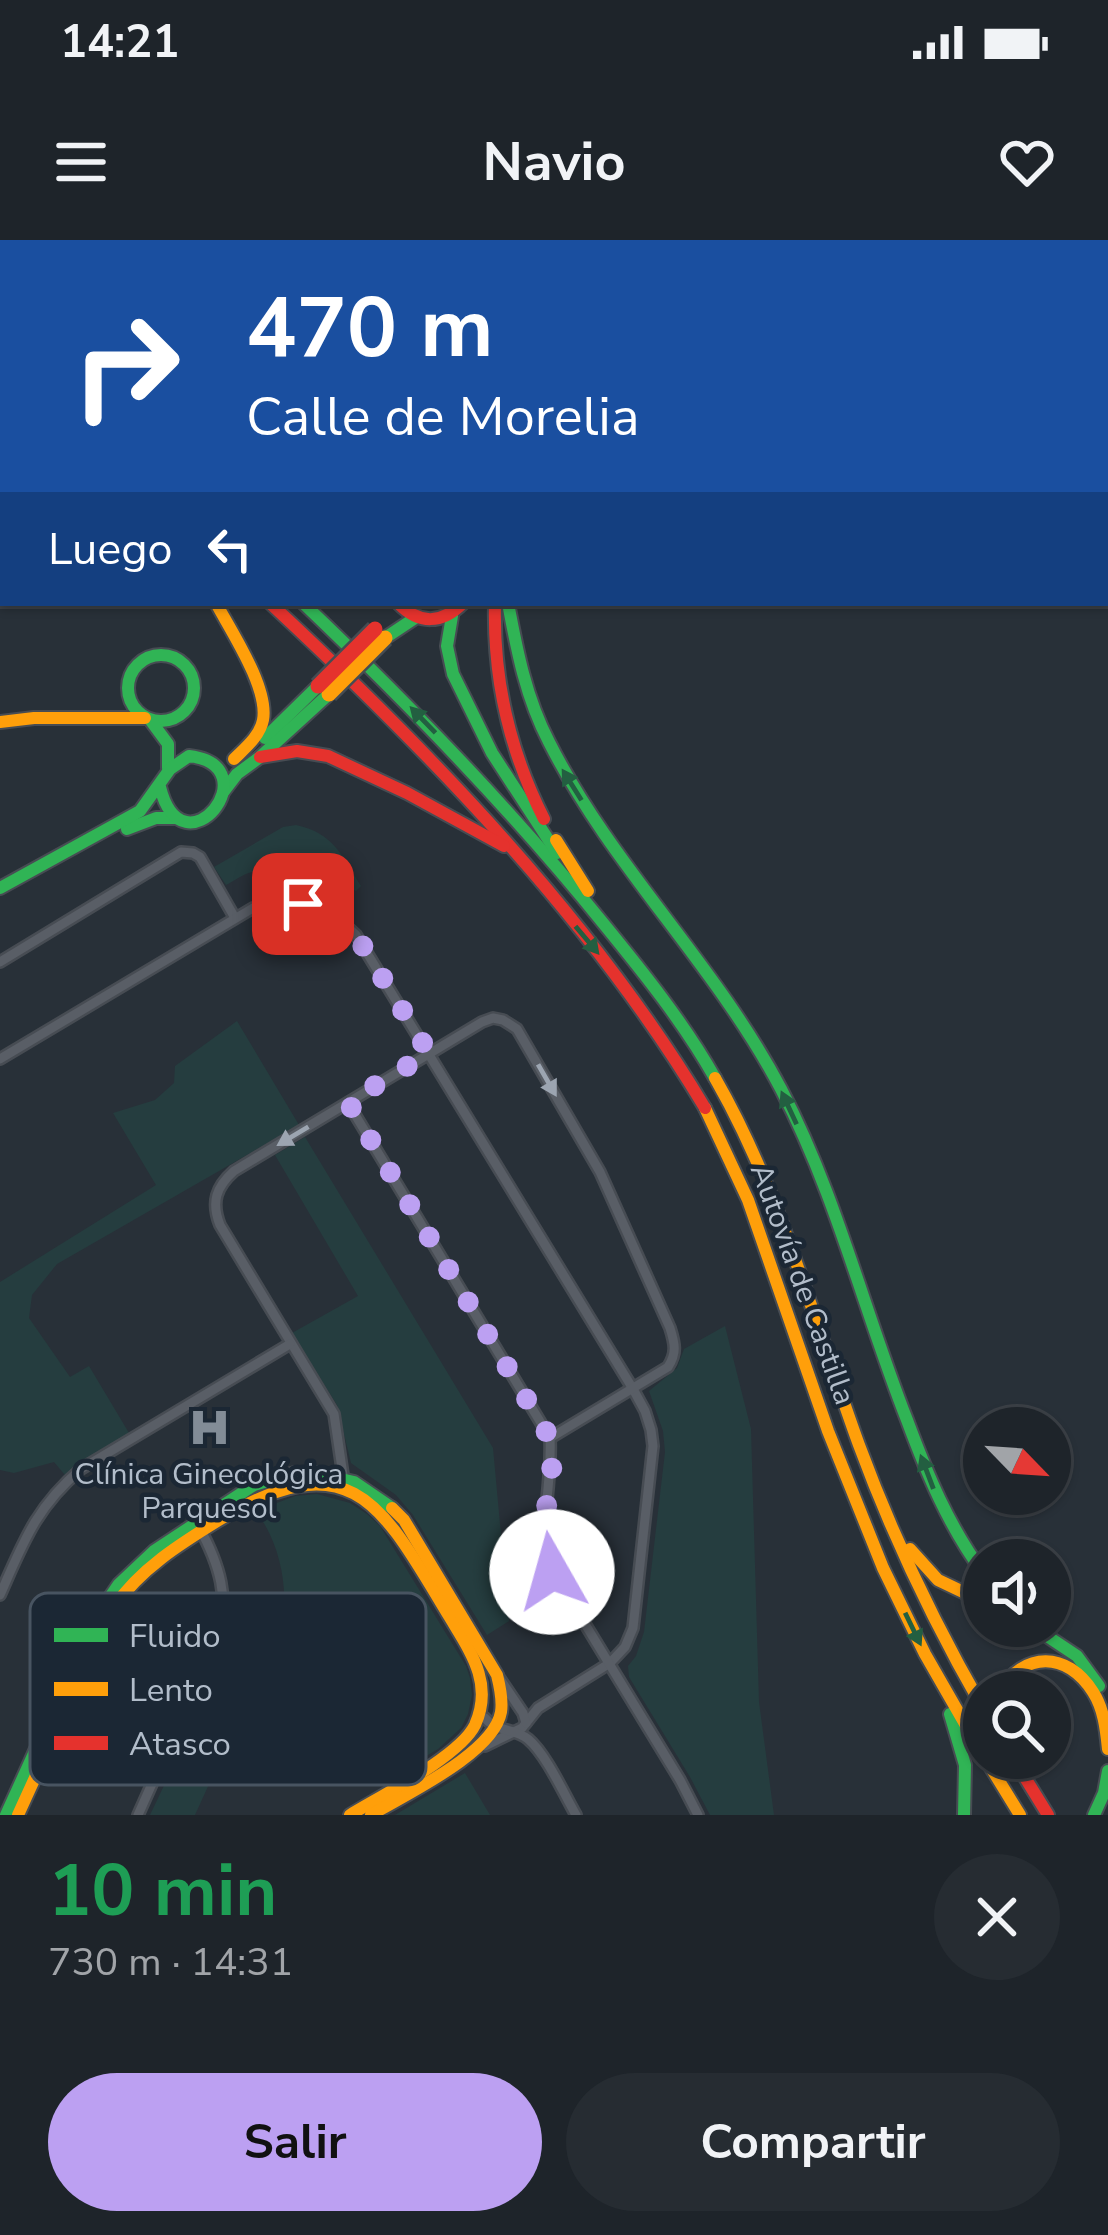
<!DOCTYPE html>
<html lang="es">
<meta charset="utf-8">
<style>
body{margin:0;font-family:"Nunito Sans",sans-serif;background:#262c32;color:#f1f3f6;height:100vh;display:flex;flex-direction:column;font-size:45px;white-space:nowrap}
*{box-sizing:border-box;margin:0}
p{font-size:39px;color:#a1a4a8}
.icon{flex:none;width:66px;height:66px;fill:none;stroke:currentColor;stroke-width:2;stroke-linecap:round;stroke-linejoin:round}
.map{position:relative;height:1575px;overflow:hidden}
.panel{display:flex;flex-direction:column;background:#1e242a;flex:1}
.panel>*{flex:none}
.top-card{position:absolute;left:0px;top:0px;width:1110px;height:366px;box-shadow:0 3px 9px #0004,0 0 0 3px #3c4147;background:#1a4fa0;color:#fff;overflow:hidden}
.needle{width:78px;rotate:115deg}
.controls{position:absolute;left:963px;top:1167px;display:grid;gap:24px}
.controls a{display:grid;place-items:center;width:108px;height:108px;border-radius:50%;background:#1e242a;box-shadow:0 3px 9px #0004,0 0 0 3px #3c4147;font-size:60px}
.pin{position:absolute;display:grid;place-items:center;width:102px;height:102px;color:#fff;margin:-51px;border-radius:24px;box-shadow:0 6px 18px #0006}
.me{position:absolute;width:132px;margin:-66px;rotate:353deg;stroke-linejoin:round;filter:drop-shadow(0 0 9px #0008)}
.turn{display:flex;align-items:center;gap:42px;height:252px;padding:0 48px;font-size:54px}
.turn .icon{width:156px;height:156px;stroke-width:2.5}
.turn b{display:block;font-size:84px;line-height:102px}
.then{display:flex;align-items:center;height:114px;padding:0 48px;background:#0003;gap:24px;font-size:45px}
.round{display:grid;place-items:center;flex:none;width:126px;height:126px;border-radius:63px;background:#262c32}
.overview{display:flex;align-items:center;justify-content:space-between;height:204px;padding:0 48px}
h1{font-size:72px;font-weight:700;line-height:90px;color:#1e9e55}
.cta{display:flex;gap:24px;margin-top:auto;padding:24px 48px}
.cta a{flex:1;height:138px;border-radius:72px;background:#bca0f2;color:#111;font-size:48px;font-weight:700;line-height:138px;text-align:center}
.cta a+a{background:#262c32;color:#f1f3f6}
.status{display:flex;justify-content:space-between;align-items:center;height:84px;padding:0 60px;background:#1e242a;direction:ltr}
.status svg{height:33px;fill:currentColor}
header{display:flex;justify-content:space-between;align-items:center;height:156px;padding:0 48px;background:#1e242a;font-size:54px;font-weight:700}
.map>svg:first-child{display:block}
</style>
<div class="status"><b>14:21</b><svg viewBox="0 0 49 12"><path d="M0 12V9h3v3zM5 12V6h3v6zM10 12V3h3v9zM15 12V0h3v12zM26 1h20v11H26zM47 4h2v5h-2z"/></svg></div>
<header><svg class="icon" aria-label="menu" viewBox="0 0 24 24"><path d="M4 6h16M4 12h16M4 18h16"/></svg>Navio<svg class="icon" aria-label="heart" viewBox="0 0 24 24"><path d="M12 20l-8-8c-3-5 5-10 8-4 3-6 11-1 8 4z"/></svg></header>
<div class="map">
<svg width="1108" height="1575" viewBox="0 0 1108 1575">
<rect width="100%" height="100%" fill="#283038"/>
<!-- green -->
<g fill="#253d3f">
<path d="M296,585c38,8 46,31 65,61l-5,5c-30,-17 -68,-31 -104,-19 -9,2 -18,9 -26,13l-12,-18 69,-40z"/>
<polygon points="237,781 299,885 57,1024 32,1055 29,1078 70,1137 89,1126 132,1198 65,1235 54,1222 14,1233 0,1230 0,1042 156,945 113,873 155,860 174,843 175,826"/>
<polygon points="305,897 493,1208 509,1381 487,1395 413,1275 396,1255 351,1223 337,1165 292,1093 358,1056 275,915"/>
<polygon points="725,1086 751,1189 759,1462 774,1575 710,1575 690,1537 629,1437 628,1426 636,1416 644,1392 665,1212 663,1191 649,1151 677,1128 684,1109"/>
<path d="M317,1254l33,9 17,11 13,12 86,140 4,12 2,17 -4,19 -7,14 -23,21 -52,31 -37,-119 -32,-15 -14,32 37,-20 10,18 -38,22 -11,-17 -17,39 -38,-17 -51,112h-45l78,-164 41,19c24,-51 20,-114 -13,-159l39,-15z"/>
<polygon points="465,1533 490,1575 395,1575"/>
</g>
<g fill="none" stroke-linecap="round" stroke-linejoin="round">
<defs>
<g id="street">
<polyline points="0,722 181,612 193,613 200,617 235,678"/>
<path d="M0,819l253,-151c41,-10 73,-3 103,27l277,454 12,22 6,19 2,16 -20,182 -8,19 -15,16 -72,45 -16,20 -37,18"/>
<path d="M348,863l202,335c2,40 -7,78 -7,117l137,225 18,35"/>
<path d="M344,1242l-10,-68 -114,-189c-9,-23 -4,-38 14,-54l248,-149 11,-4 10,2 14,9 83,143 70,156c5,16 7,25 -2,39l-118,71"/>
<path d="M0,1355c23,-52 36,-88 81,-126l209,-125"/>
<polyline points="498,1436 523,1473 526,1483"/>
<path d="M485,1478c11,14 29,10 43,21 18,15 36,55 48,76"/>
<path d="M138,1575l77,-172c17,-43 4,-80 -17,-118"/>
</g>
<g id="fast">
<polyline points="583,3 584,0"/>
<polyline points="598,3 599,0"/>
<path d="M303,363c106,101 208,206 300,320 40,49 81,100 112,155"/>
<path d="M508,363c9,48 18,95 41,139 63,125 167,223 232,347 55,105 83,222 126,331 20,54 42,107 77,154"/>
<polyline points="452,376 447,406 453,434 492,513 557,613"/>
<polyline points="385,398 415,378"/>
<circle cx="161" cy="448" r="33"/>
<polyline points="151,481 168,504 168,528"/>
<polyline points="265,498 318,446"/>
<polyline points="224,551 237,534 260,517 329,454"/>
<polyline points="127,589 156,578 175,578"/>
<path d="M0,648l140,-77 30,-42 19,-13c83,10 -6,122 -29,31"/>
<polyline points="1032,1386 1077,1416 1099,1446"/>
<polyline points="950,1474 965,1525 964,1575"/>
<polyline points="6,1575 95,1379 119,1344 154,1311 254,1245 295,1233 315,1233 354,1242 392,1268"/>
<polyline points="1094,1575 1104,1553 1108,1531"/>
</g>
<g id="slow">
<path d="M216,363c15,28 53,85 47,117 -3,16 -18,28 -29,39"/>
<polyline points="0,482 34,478 145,478"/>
<polyline points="556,600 588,651"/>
<path d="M715,838c66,115 99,244 144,367 34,92 76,180 125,265"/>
<polyline points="705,868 748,960 828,1191 883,1328 925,1414 984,1517"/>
<polyline points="910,1309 938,1340 984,1362"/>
<path d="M999,1452c25,-41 68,-41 94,0 11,17 13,38 15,57"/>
<polyline points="985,1518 1020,1575"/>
<path d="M18,1575c19,-42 38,-83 57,-125 12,-28 22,-57 39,-83 26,-38 66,-63 105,-87 134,-81 164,-13 230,96 21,35 45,67 26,109 -15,31 -94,71 -125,90"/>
<path d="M371,1575c35,-21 123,-62 130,-103 2,-12 -1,-25 -4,-37l-93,-155 -12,-12"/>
</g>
<g id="jam">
<polyline points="0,8 3,14"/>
<polyline points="0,54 3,59"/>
<path d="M270,363c161,150 322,316 435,505"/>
<path d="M398,363c21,22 44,21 65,0"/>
<path d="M495,363c-2,77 14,147 49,216"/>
<polyline points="260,517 297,511 328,516 407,553 504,606"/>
<polyline points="1013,1518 1048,1575"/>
</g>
</defs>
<!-- street casing -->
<use href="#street" stroke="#474c53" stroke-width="14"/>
<!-- fast casing -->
<use href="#fast" stroke="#474c53" stroke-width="16"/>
<!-- slow casing -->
<use href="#slow" stroke="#474c53" stroke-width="16"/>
<!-- jam casing -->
<use href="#jam" stroke="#474c53" stroke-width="16"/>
<!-- street -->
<use href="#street" stroke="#595e66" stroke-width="9"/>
<!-- fast -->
<use href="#fast" stroke="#30b455" stroke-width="12"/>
<!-- slow -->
<use href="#slow" stroke="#ff9f0a" stroke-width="12"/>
<!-- jam -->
<use href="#jam" stroke="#e5322d" stroke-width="12"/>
<defs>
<polyline id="slow-bridge" points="329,454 385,398"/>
<polyline id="jam-bridge" points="318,446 375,389"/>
</defs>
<!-- slow-bridge casing -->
<use href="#slow-bridge" stroke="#454c53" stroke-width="20" stroke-linecap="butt"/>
<!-- jam-bridge casing -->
<use href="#jam-bridge" stroke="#454c53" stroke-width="20" stroke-linecap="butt"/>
<!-- slow-bridge -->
<use href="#slow-bridge" stroke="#ff9f0a" stroke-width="15"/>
<!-- jam-bridge -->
<use href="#jam-bridge" stroke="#e5322d" stroke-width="15"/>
</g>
<!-- one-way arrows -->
<defs><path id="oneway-solid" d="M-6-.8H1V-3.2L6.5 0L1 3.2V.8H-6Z" transform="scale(3)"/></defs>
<g fill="#235f41">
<use href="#oneway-solid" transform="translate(423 480) rotate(-134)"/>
<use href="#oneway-solid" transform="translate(572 545) rotate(-122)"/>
<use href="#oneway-solid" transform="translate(587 700) rotate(50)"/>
<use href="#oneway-solid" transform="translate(789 868) rotate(-115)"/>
<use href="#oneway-solid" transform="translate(927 1232) rotate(-111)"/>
<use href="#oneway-solid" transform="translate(913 1389) rotate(64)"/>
</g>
<g fill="#9ca5b1">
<use href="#oneway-solid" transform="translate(547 840) rotate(60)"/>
<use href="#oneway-solid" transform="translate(293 896) rotate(149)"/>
</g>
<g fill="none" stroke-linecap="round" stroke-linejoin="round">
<!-- route -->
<polyline stroke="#bca0f2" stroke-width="21" stroke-dasharray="0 37.8" points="303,664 330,673 356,695 429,813 348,862 550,1198 552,1232 543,1289 543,1315 552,1332"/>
</g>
<!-- icons -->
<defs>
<symbol id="hospital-bare" viewBox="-9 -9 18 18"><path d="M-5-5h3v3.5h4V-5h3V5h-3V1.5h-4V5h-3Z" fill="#828c97" stroke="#1b2734" stroke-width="2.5" paint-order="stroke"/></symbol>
</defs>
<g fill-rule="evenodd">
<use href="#hospital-bare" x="180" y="1158" width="59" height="59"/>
</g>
<g text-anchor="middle" stroke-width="9" stroke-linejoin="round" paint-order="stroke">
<!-- street labels -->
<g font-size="30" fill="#b2bdca" stroke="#1b2734">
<text transform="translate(803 1044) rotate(70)" y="10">Autovía de Castilla</text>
</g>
<!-- poi labels -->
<g font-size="30" fill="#b2bdca" stroke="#1b2734">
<text x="209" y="1244">Clínica Ginecológica<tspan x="209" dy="34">Parquesol</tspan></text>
</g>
</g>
<!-- legend -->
<rect x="30" y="1353" width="396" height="192" rx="18" fill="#1b2734" stroke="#485461" stroke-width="3"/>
<rect x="54" y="1388" width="54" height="14" fill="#30b455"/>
<rect x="54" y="1442" width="54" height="14" fill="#ff9f0a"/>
<rect x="54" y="1496" width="54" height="14" fill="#e5322d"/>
<g font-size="33" fill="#b2bdca">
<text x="129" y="1407">Fluido</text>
<text x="129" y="1461">Lento</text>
<text x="129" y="1515">Atasco</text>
</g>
</svg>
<div class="controls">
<a><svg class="needle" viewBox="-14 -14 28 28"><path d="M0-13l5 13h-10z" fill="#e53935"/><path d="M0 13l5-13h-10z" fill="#a1a4a8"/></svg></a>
<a><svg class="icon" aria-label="sound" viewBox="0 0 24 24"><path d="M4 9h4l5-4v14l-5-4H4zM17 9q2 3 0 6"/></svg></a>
<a><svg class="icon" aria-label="search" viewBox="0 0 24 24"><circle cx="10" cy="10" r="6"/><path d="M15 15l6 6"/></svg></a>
</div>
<div class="pin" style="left:303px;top:664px;background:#d93025"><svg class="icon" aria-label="arrive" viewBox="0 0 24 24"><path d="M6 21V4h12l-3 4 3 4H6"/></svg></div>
<svg class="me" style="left:552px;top:1332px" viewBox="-20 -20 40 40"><circle r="19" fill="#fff"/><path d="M0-13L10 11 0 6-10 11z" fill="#bca0f2"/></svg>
<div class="top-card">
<div class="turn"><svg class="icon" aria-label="right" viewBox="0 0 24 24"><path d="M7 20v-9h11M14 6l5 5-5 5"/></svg><div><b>470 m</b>Calle de Morelia</div></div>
<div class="then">Luego<svg class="icon" aria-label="left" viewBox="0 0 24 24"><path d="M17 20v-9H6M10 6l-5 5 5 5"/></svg></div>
</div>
</div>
<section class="panel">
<div class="overview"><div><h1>10 min</h1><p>730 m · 14:31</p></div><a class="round"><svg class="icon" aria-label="close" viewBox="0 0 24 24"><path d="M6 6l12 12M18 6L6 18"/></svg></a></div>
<div class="cta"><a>Salir</a><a>Compartir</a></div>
</section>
